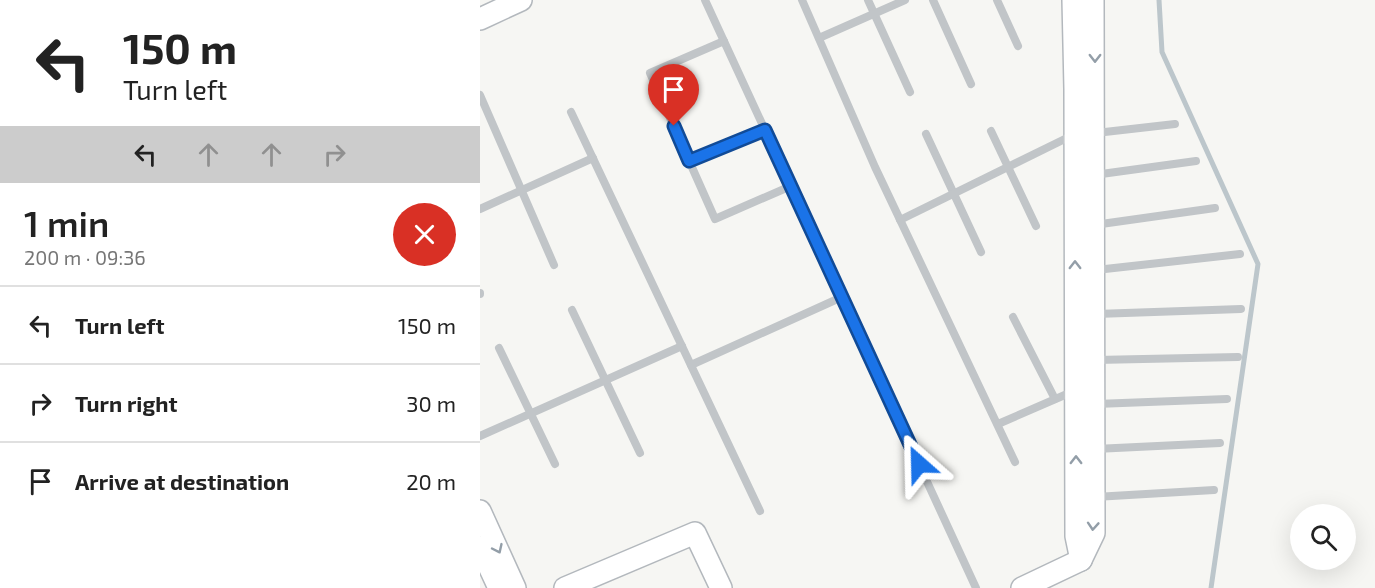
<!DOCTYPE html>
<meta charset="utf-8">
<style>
body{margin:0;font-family:"Exo 2",sans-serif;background:#f2f2f2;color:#222;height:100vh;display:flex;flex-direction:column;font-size:22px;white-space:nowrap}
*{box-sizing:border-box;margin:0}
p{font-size:20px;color:#767676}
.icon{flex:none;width:33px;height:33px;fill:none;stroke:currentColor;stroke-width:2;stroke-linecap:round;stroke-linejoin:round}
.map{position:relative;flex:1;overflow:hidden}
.sheet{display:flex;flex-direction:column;background:#fff;width:480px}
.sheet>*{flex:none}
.guide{background:#fff;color:#222;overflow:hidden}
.fabs{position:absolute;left:810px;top:504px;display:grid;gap:12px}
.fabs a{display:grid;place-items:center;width:66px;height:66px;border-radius:50%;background:#fff;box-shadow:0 6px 24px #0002;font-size:30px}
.pin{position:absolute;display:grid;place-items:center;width:51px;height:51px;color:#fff;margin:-62px -26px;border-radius:50% 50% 50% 0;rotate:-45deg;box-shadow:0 0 6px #0007}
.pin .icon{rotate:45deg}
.me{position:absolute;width:66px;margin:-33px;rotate:335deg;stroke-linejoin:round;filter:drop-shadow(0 0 4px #0008)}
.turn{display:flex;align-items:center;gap:21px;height:126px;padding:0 24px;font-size:27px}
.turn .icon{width:78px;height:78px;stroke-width:2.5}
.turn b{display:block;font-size:42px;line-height:51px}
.lanes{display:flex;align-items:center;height:57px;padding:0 24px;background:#0003;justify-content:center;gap:30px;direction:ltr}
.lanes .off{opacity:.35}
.round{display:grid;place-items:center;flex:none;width:63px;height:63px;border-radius:32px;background:#f2f2f2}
.summary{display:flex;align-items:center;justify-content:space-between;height:102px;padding:0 24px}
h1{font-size:36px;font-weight:600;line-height:45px}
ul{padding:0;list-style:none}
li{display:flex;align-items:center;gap:18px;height:78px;padding:0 24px;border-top:2px solid #e0e0e0}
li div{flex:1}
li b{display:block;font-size:22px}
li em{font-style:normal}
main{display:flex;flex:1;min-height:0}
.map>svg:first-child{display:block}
</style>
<main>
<section class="sheet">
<div class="guide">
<div class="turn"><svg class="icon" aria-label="left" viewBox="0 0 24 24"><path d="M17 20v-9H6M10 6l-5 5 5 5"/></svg><div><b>150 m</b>Turn left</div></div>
<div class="lanes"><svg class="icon" aria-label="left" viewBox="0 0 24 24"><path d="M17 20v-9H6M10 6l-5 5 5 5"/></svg><svg class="icon off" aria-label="ahead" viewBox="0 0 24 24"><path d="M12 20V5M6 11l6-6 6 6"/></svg><svg class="icon off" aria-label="ahead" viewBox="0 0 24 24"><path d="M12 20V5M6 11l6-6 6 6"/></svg><svg class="icon off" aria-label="right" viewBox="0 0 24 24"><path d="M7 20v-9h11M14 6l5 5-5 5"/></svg></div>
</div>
<div class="summary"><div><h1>1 min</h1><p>200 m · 09:36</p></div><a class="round" style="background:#d93025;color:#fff"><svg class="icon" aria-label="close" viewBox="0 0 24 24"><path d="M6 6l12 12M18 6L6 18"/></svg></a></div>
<ul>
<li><svg class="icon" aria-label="left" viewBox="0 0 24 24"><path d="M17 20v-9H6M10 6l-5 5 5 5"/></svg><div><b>Turn left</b></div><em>150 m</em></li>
<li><svg class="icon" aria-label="right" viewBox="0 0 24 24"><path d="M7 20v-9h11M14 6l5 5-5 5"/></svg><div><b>Turn right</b></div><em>30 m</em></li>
<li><svg class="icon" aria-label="arrive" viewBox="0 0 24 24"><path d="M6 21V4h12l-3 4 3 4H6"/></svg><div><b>Arrive at destination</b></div><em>20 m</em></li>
</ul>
</section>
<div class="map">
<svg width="895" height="588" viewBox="0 0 895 588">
<rect width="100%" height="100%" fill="#f6f6f3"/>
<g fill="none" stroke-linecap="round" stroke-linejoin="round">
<!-- stream -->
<polyline stroke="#bcc6cb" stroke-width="5" points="679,0 682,52 778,264 731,588"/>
<defs>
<g id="secondary">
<polyline points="593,0 595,89 596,536 601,560"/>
<polyline points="0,19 41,0"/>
<polyline points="0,511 35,588"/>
<polyline points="0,547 19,588"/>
<polyline points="85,588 215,533 241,588"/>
<polyline points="542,588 601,560 614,533 613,0"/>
</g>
</defs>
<!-- secondary casing -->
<use href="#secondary" stroke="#b3b8bd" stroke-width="24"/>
<!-- lane -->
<g stroke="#c1c5c8" stroke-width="8">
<polyline points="225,0 496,588"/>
<polyline points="322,0 395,167 535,462"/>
<polyline points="388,0 430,92"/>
<polyline points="453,0 491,84"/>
<polyline points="517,0 538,46"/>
<polyline points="339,38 425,0"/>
<polyline points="244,41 170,73 235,219 311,186"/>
<polyline points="0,95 74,265"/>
<polyline points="91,112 280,511"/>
<polyline points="511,131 556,226"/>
<polyline points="616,133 695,124"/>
<polyline points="446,134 501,252"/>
<polyline points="209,161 285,130"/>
<polyline points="614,175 716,161"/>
<polyline points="0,209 113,158"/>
<polyline points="420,220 593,135"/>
<polyline points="614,225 735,208"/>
<polyline points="616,270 760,254"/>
<polyline points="0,293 0,294"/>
<polyline points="92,310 160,453"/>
<polyline points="616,314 761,309"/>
<polyline points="533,317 575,399"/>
<polyline points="19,348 75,464"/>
<polyline points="616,360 758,357"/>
<polyline points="211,365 362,297"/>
<polyline points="616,404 747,399"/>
<polyline points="518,424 594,391"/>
<polyline points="0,436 202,346"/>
<polyline points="615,449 740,443"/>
<polyline points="615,497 734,490"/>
</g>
<!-- secondary -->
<use href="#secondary" stroke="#fff" stroke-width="21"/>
</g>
<!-- one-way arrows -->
<defs><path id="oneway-chevron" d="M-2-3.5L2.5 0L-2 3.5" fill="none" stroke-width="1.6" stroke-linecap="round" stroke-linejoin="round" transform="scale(1.5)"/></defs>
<g stroke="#939ea8">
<use href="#oneway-chevron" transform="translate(615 58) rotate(90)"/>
<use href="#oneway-chevron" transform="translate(595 265) rotate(-90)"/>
<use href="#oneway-chevron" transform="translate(596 460) rotate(-90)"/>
<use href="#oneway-chevron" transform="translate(613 526) rotate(94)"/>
<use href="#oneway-chevron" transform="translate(18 549) rotate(65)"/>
</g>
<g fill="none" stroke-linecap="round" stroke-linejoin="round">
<defs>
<polyline id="route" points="194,126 209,161 285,130 439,464"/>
</defs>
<!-- route casing -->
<use href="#route" stroke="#114b97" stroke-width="15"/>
<!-- route -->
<use href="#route" stroke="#1a73e8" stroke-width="10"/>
</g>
</svg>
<div class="fabs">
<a><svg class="icon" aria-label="search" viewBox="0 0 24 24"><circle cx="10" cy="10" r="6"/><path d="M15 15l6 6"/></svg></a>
</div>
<div class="pin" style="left:194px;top:126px;background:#d93025"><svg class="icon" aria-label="arrive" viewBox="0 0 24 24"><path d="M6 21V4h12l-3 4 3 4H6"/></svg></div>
<svg class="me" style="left:439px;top:464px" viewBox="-20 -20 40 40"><path d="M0-17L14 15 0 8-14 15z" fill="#1a73e8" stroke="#fff" stroke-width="4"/></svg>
</div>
</main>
